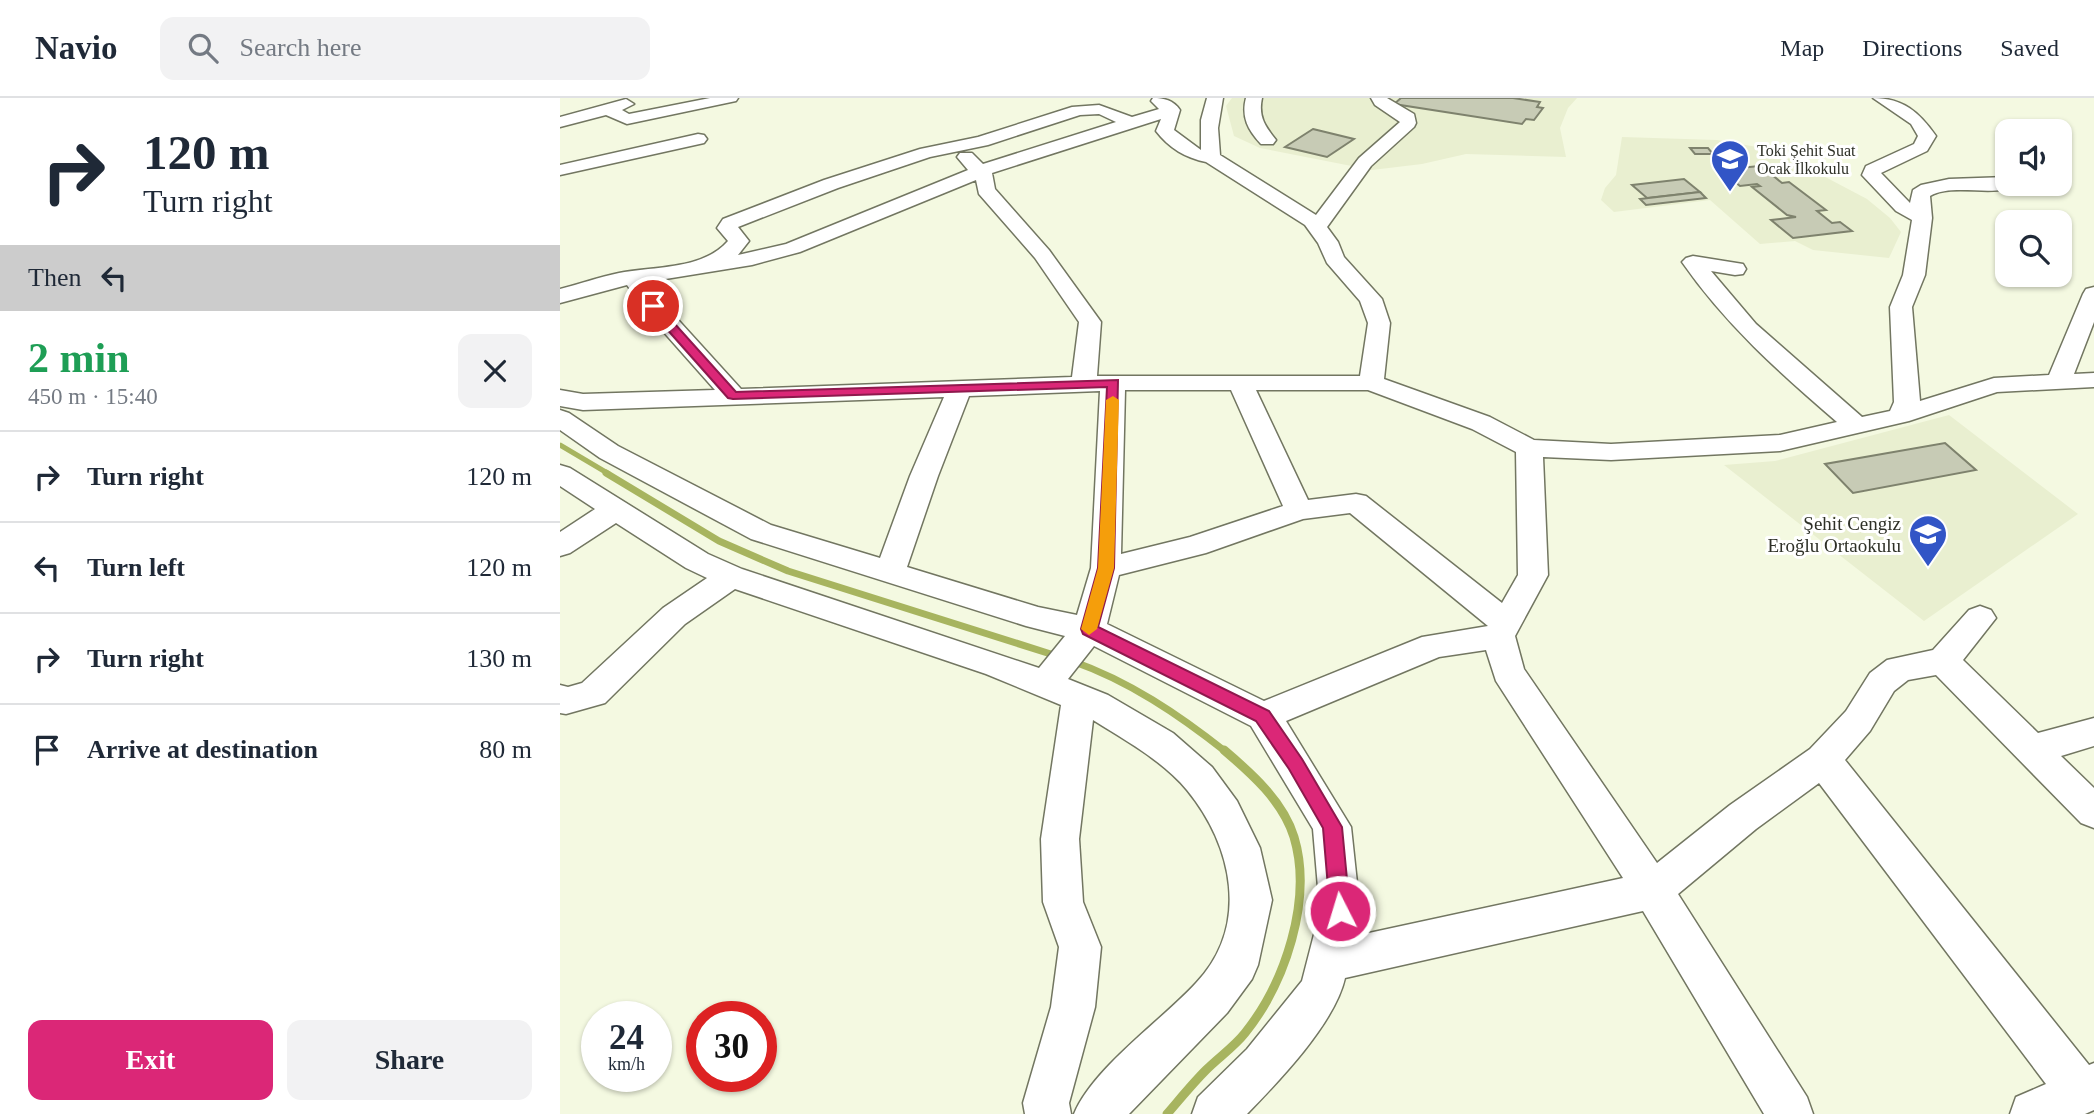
<!DOCTYPE html>
<meta charset="utf-8">
<style>
body{margin:0;font-family:Georgia,serif;background:#f2f2f3;color:#1f2937;height:100vh;display:flex;flex-direction:column;font-size:26px;white-space:nowrap}
*{box-sizing:border-box;margin:0}
p{font-size:23px;color:#747a83}
.icon{flex:none;width:38px;height:38px;fill:none;stroke:currentColor;stroke-width:2;stroke-linecap:round;stroke-linejoin:round}
.map{position:relative;flex:1;overflow:hidden}
.details{display:flex;flex-direction:column;background:#fff;width:560px}
.details>*{flex:none}
.hud{background:#fff;color:#1f2937;overflow:hidden}
.fabs{position:absolute;left:1435px;top:21px;display:grid;gap:14px}
.fabs a{display:grid;place-items:center;width:77px;height:77px;border-radius:14px;background:#fff;box-shadow:0 2px 5px #0004;font-size:35px}
.speed{position:absolute;left:21px;top:903px;display:flex;gap:14px;font-size:35px;font-weight:700;text-align:center}
.speed>*{display:grid;place-content:center;width:91px;height:91px;border-radius:50%;background:#fff;box-shadow:0 2px 5px #0004;line-height:1}
.speed small{font-size:18px;font-weight:400}
.speed .limit{border:10px solid #d22;background:#fff;color:#111}
.pin{position:absolute;display:grid;place-items:center;width:60px;height:60px;color:#fff;margin:-30px;border:4px solid #fff;border-radius:50%;box-shadow:0 2px 7px #0007}
.me{position:absolute;width:77px;margin:-38px;rotate:355deg;stroke-linejoin:round;filter:drop-shadow(0 0 5px #0008)}
.turn{display:flex;align-items:center;gap:24px;height:147px;padding:0 28px;font-size:32px}
.turn .icon{width:91px;height:91px;stroke-width:2.5}
.turn b{display:block;font-size:49px;line-height:60px}
.then{display:flex;align-items:center;height:66px;padding:0 28px;background:#0003;gap:14px;font-size:26px}
.round{display:grid;place-items:center;flex:none;width:74px;height:74px;border-radius:14px;background:#f2f2f3}
.head{display:flex;align-items:center;justify-content:space-between;height:119px;padding:0 28px}
h1{font-size:42px;font-weight:600;line-height:52px;color:#1e9e55}
.cta{display:flex;gap:14px;margin-top:auto;padding:14px 28px}
.cta a{flex:1;height:80px;border-radius:14px;background:#db2777;color:#fff;font-size:28px;font-weight:600;line-height:80px;text-align:center}
.cta a+a{background:#f2f2f3;color:#1f2937}
ul{padding:0;list-style:none}
li{display:flex;align-items:center;gap:21px;height:91px;padding:0 28px;border-top:2px solid #e0e1e3}
li div{flex:1}
li b{display:block;font-size:26px}
li em{font-style:normal}
header{display:flex;align-items:center;gap:42px;box-sizing:border-box;height:98px;padding:0 35px;background:#fff;border-bottom:2px solid #e0e1e3}
header strong{font-size:33px}
nav{display:flex;gap:38px;margin-inline-start:auto;font-size:24px}
.search{width:490px;height:63px;background:#f2f2f3;display:flex;align-items:center;gap:18px;box-sizing:border-box;padding:0 24px;border-radius:14px;color:#747a83;font-size:26px}
main{display:flex;flex:1;min-height:0}
.map>svg:first-child{display:block}
</style>
<header>
<strong>Navio</strong>
<div class="search"><svg class="icon" aria-label="search" viewBox="0 0 24 24"><circle cx="10" cy="10" r="6"/><path d="M15 15l6 6"/></svg>Search here</div>
<nav><a>Map</a><a>Directions</a><a>Saved</a></nav>
</header>
<main>
<section class="details">
<div class="hud">
<div class="turn"><svg class="icon" aria-label="right" viewBox="0 0 24 24"><path d="M7 20v-9h11M14 6l5 5-5 5"/></svg><div><b>120 m</b>Turn right</div></div>
<div class="then">Then<svg class="icon" aria-label="left" viewBox="0 0 24 24"><path d="M17 20v-9H6M10 6l-5 5 5 5"/></svg></div>
</div>
<div class="head"><div><h1>2 min</h1><p>450 m · 15:40</p></div><a class="round"><svg class="icon" aria-label="close" viewBox="0 0 24 24"><path d="M6 6l12 12M18 6L6 18"/></svg></a></div>
<ul>
<li><svg class="icon" aria-label="right" viewBox="0 0 24 24"><path d="M7 20v-9h11M14 6l5 5-5 5"/></svg><div><b>Turn right</b></div><em>120 m</em></li>
<li><svg class="icon" aria-label="left" viewBox="0 0 24 24"><path d="M17 20v-9H6M10 6l-5 5 5 5"/></svg><div><b>Turn left</b></div><em>120 m</em></li>
<li><svg class="icon" aria-label="right" viewBox="0 0 24 24"><path d="M7 20v-9h11M14 6l5 5-5 5"/></svg><div><b>Turn right</b></div><em>130 m</em></li>
<li><svg class="icon" aria-label="arrive" viewBox="0 0 24 24"><path d="M6 21V4h12l-3 4 3 4H6"/></svg><div><b>Arrive at destination</b></div><em>80 m</em></li>
</ul>
<div class="cta"><a>Exit</a><a>Share</a></div>
</section>
<div class="map">
<svg width="1534" height="1016" viewBox="0 0 1534 1016">
<rect width="100%" height="100%" fill="#f4f9e1"/>
<!-- built -->
<g fill="#e9efd0">
<polygon points="672,0 1017,0 1008,10 1000,30 1006,59 906,56 862,66 812,72 700,50 674,38 666,8"/>
<polygon points="1062,39 1157,42 1197,49 1235,63 1307,101 1330,120 1341,134 1329,160 1253,152 1235,143 1200,146 1150,102 1054,114 1041,102 1045,90 1056,77"/>
<polygon points="1389,317 1518,416 1364,523 1164,367 1215,363"/>
</g>
<g fill="none" stroke-linecap="round" stroke-linejoin="round">
<!-- stream-far2 -->
<polyline stroke="#a7b45f" stroke-width="5" points="0,347 49,376"/>
<!-- stream-far1 -->
<g stroke="#a7b45f" stroke-width="7">
<polyline points="46,375 159,443 228,473 497,558"/>
<path d="M512,563c57,20 106,53 154,91"/>
</g>
<!-- stream -->
<path stroke="#a7b45f" stroke-width="9" d="M607,1016c13,-15 25,-30 39,-44 13,-13 28,-23 39,-37 40,-50 68,-133 49,-196 -11,-36 -43,-64 -70,-87"/>
</g>
<!-- building -->
<g fill="#c7cbb5" stroke="#7e826d" stroke-width="2">
<polygon points="841,0 953,0 980,4 977,9 983,10 974,22 966,21 962,26 834,6"/>
<polygon points="753,31 794,41 767,59 725,49"/>
<polygon points="1130,50 1148,50 1153,56 1135,56"/>
<polygon points="1209,67 1220,75 1211,76 1222,85 1229,84 1266,112 1257,113 1272,125 1280,124 1292,133 1233,140 1211,122 1236,119 1227,117 1192,89 1200,88 1197,86 1180,88 1160,72"/>
<polygon points="1124,81 1140,94 1087,100 1072,87"/>
<polygon points="1140,94 1146,100 1086,107 1080,101"/>
<polygon points="1385,345 1416,372 1293,395 1265,366"/>
</g>
<g fill="none" stroke-linecap="round" stroke-linejoin="round">
<defs>
<g id="minor">
<polygon points="150,0 178,0 176,3 67,26 46,17 0,29 0,19 66,1 74,6 62,12 69,16"/>
<path d="M593,0c11,0 20,2 27,12l-6,20 27,20v-30l6,-22h16l-5,30 2,27 96,60 43,-57 41,-36 -25,-17 -4,-7h16l27,16 2,9 -2,4 -43,39 -44,61 11,15 6,15 38,42 8,24 -6,56 106,38 44,23 77,4 169,-9 57,-13c-57,-49 -112,-98 -155,-160l4,-4 7,-2 50,8 3,5 -3,5 -8,1 -24,-4 45,53 106,93 28,-6 4,-9 -4,-95 13,-32 9,-55 -16,-9 -34,-36 4,-9 48,-22 4,-8 -7,-12 -38,-26c30,0 46,14 63,38l-9,15 -46,22 29,30 3,-13 8,-5 28,-6 58,-2v7h9c-18,15 -62,-2 -86,12l2,22 -7,57 -13,32 8,94 74,-23 55,-3 34,-81 3,-5 8,-2v35l-20,52 20,-1v14l-97,5 -88,29 -129,30 -169,9 -68,-3 5,118 -33,61 9,33 133,194 73,-58 80,-56 36,-38 24,-38 17,-13 46,-10 36,-40 11,-4 11,4 5,8 -33,42 75,73 56,-15v28l-33,10 33,32v40l-13,-5 -145,-148 -28,5 -14,11 -24,40 -25,29 244,305 5,-2v47l-9,4h-75l6,-17 30,-13 -227,-301 -63,46 -78,65 129,203 6,17h-49l-121,-203 -298,67c-10,45 -66,103 -98,136h-55l6,-17 49,-48 55,-68 18,-70 -7,-82 -62,-103 -157,-80 -26,33 40,16 65,38 39,34 25,34 23,47 12,52 -14,65 -6,14 -25,34 -98,101h-55c19,-46 87,-93 122,-131 54,-57 37,-137 -9,-193 -25,-30 -61,-49 -94,-70l-14,119 4,63 18,45 -6,60 -26,96 2,11h-46l-2,-11 28,-96 8,-60 -16,-45 -2,-63 20,-134 -75,-31 -251,-85 -50,35 -80,79 -39,11 -6,-1v-28l8,2 14,-4 81,-75 44,-30 -21,-10 -70,-45 -46,30 -10,3v-24l35,-23 -35,-23v-21l10,3 138,86 34,15 297,99 26,-32 -39,-10 -275,-87 -151,-81 -40,-28v-20l9,3 49,33 153,79 109,33 30,-82 34,-79 -361,13 -23,-4v-16l23,4 132,-4 -70,-79 -18,-26 -67,18v-14c20,-5 39,-12 59,-16 36,-7 84,-3 109,-32l-11,-13 6,-9 101,-39 96,-31 58,-12 94,-30 27,-2 33,12 27,-8 -8,-8zM539,16l17,8 -133,42 -11,-11h-12l-3,4 11,13 -182,74 -48,11 11,-14 -11,-14 100,-39 92,-31 58,-12 92,-30zM601,21l-5,12c13,17 30,27 50,31l99,63 13,18 9,20 33,38 8,22 -8,53h-263l4,-54 -52,-72 -54,-61 -3,-16zM416,82l3,14 56,64 44,64 -7,55 -331,12 -80,-88 -14,-19 105,-17 48,-13zM565,292h106l52,116 -93,31 -69,17zM696,292h112l104,39 44,23 2,123 -16,28 -136,-107 -10,-2 -48,6zM540,293l-9,177 -14,47 -39,-8 -131,-40 31,-91 31,-80zM790,415l138,113 -66,11 -158,64 -157,-77 12,-49 87,-22 97,-34zM926,552l10,31 127,197 -268,58 5,-25 -9,-84 -65,-106 153,-64z"/>
<path d="M686,0h16c-4,19 3,28 14,42l-3,4h-12c-13,-14 -20,-27 -15,-46z"/>
<polygon points="138,36 144,37 147,41 144,45 0,77 0,67"/>
</g>
</defs>
<!-- minor casing -->
<use href="#minor" stroke="#727661" stroke-width="3"/>
<!-- minor -->
<use href="#minor" fill="#fff" fill-rule="evenodd"/>
</g>
<!-- route -->
<polygon fill="#db2777" stroke="#8e194d" stroke-width="2" points="89,206 97,206 176,294 558,282 554,470 538,529 709,613 742,661 782,729 790,813 787,820 780,823 773,820 770,813 763,730 729,671 696,623 523,536 521,531 538,470 547,289 173,301 168,300 89,211"/>
<!-- slow -->
<polygon fill="#f59e0b" points="553,298 559,302 554,470 537,531 529,537 521,531 538,470 546,302"/>
<!-- icons -->
<defs>
<symbol id="school-pin" viewBox="-11 -11 22 30"><path d="M0 17L-7.5 6A9.5 9.5 0 1 1 7.5 6Z" fill="#3255c6" stroke="#fff"/><path d="M0-5L7-2L0 1L-7-2ZM-4 1L0 2.5L4 1V4Q0 6-4 4Z" fill="#fff"/></symbol>
</defs>
<g fill-rule="evenodd">
<use href="#school-pin" x="1148" y="39" width="44" height="60"/>
<use href="#school-pin" x="1346" y="414" width="44" height="60"/>
</g>
<g text-anchor="middle" stroke-width="6" stroke-linejoin="round" paint-order="stroke">
<!-- far-poi labels -->
<g font-size="16" fill="#2e3027" stroke="#fff" text-anchor="start">
<text x="1197" y="58">Toki Şehit Suat<tspan x="1197" dy="18">Ocak İlkokulu</tspan></text>
</g>
<!-- poi labels -->
<g font-size="19" fill="#2e3027" stroke="#fff" text-anchor="end">
<text x="1341" y="432">Şehit Cengiz<tspan x="1341" dy="22">Eroğlu Ortaokulu</tspan></text>
</g>
</g>
</svg>
<div class="fabs">
<a><svg class="icon" aria-label="sound" viewBox="0 0 24 24"><path d="M4 9h4l5-4v14l-5-4H4zM17 9q2 3 0 6"/></svg></a>
<a><svg class="icon" aria-label="search" viewBox="0 0 24 24"><circle cx="10" cy="10" r="6"/><path d="M15 15l6 6"/></svg></a>
</div>
<div class="speed"><div>24<small>km/h</small></div><div class="limit">30</div></div>
<div class="pin" style="left:93px;top:208px;background:#d93025"><svg class="icon" aria-label="arrive" viewBox="0 0 24 24"><path d="M6 21V4h12l-3 4 3 4H6"/></svg></div>
<svg class="me" style="left:780px;top:813px" viewBox="-20 -20 40 40"><circle r="17" fill="#db2777" stroke="#fff" stroke-width="3"/><path d="M0-11L8 9 0 5-8 9z" fill="#fff"/></svg>
</div>
</main>
